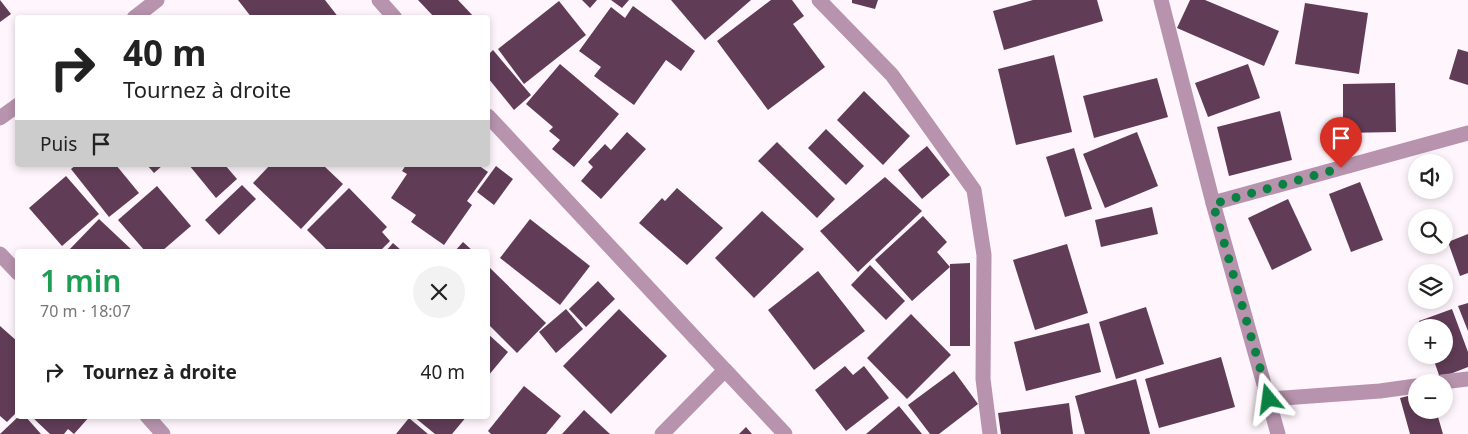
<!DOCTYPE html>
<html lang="fr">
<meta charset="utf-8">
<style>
body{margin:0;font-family:"Noto Sans",sans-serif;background:#f2f2f2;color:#222;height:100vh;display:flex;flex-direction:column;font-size:19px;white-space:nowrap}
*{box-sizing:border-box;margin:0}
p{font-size:16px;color:#767676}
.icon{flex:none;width:28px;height:28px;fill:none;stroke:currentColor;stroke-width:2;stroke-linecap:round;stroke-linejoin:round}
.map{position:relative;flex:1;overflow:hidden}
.details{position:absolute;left:15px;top:249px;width:475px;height:170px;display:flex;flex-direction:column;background:#fff;border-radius:5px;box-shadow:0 2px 8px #0003}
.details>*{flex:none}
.banner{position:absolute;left:15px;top:15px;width:475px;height:152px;border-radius:5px;box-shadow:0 2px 8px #0003;background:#fff;color:#222;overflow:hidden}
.fabs{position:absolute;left:1408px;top:154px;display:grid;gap:10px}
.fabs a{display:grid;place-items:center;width:45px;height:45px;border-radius:50%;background:#fff;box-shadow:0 2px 8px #0003;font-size:25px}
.pin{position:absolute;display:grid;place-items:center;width:42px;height:42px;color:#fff;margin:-51px -21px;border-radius:50% 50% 50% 0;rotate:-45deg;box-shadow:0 0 5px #0007}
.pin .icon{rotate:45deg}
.me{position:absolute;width:55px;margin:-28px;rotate:344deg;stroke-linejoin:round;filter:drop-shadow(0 0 4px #0008)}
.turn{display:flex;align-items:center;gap:18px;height:105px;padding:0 25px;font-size:22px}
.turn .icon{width:65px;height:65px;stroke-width:2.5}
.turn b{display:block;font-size:35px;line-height:42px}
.then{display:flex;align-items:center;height:48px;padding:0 25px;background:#0003;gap:10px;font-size:19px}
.round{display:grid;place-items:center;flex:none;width:52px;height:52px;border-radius:26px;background:#f2f2f2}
.head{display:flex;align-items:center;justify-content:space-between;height:85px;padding:0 25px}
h1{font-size:30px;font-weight:600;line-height:38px;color:#1e9e55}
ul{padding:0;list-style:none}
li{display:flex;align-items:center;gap:15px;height:75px;padding:0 25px}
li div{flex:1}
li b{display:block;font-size:19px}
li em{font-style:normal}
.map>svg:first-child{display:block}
</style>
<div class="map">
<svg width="1468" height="434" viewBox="0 0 1468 434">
<rect width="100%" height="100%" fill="#fff5fc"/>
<!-- building -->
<g fill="#603c56">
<polygon points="0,0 11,14 0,22"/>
<polygon points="238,0 325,0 339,18 252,18"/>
<polygon points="418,0 458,0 475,18 435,18"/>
<polygon points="582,0 597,0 590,8"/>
<polygon points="611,0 629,0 622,8"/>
<polygon points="671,0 751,0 705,40"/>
<polygon points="771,0 792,0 804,16 793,24 825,67 768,110 717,41"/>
<polygon points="852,0 878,0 875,9 852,3"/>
<polygon points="1033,0 1097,0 1103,21 1004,50 993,11"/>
<polygon points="1190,0 1205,0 1279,31 1264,66 1177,28"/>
<polygon points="559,1 586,35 524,84 498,49"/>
<polygon points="1305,3 1368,13 1359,74 1295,64"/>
<polygon points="633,6 695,51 681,71 666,60 634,105 594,76 601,67 579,51 611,7 625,18"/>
<polygon points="1458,49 1468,52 1468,85 1449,79"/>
<polygon points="493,50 531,95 514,110 488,78 488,55"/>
<polygon points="1054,55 1072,132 1016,145 998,69"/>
<polygon points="560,64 619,114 574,167 552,149 560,140 549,131 553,127 526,104"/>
<polygon points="1248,64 1260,98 1208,117 1195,83"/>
<polygon points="1157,78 1168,117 1094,138 1083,96"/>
<polygon points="1395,83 1396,132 1343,133 1343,84"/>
<polygon points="864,91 910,136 883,165 837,120"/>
<polygon points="1280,111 1292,160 1229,176 1217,127"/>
<polygon points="826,129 864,166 846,185 808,148"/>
<polygon points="627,132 646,149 601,199 581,181 593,167 588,162 605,144 611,150"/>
<polygon points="1137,132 1158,186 1105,208 1083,154"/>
<polygon points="777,142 835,199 817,218 758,161"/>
<polygon points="927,146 950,175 922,199 898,170"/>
<polygon points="1074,148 1092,209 1065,217 1046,157"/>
<polygon points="76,165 116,165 139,193 109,217 71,169"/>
<polygon points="147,165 163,165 154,173"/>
<polygon points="189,165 225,165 237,179 216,198"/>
<polygon points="270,165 323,165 343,184 301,229 253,183"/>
<polygon points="406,165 478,165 488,172 467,201 472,205 444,245 411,222 416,215 391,198 407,174 402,171"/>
<polygon points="496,166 513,179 494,205 477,192"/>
<polygon points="66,176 99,214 62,246 29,208"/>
<polygon points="885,177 922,211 858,272 820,231"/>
<polygon points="1360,182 1383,240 1351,252 1329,194"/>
<polygon points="242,185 256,199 219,235 205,220"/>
<polygon points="157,186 191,226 162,251 145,251 118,220"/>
<polygon points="349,188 387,227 382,232 390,241 380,251 328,251 307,230"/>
<polygon points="677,188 723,228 687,265 639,223 662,198 665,201"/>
<polygon points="1288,199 1312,250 1272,270 1248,218"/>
<polygon points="1152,207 1158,234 1101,247 1095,220"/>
<polygon points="762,211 804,249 754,298 715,258"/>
<polygon points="923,216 947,242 937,252 950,267 912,301 875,260"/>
<polygon points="99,219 133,251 68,251"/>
<polygon points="530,219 590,266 560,305 500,258"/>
<polygon points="1468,234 1468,273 1460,276 1448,242"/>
<polygon points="463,242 473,251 455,251"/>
<polygon points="393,243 402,251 386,251"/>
<polygon points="1067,244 1088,313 1035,330 1013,260"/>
<polygon points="970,263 970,346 950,346 950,264"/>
<polygon points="870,265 905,301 886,320 851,285"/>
<polygon points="488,266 546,323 517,353 488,324"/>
<polygon points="818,271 865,331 814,370 768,310"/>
<polygon points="598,281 615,299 586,327 569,309"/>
<polygon points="1468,303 1468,331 1458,306"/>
<polygon points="1146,307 1164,364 1116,379 1099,322"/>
<polygon points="566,309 583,329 556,353 539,332"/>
<polygon points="619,309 667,356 611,414 563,366"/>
<polygon points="1452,309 1468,352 1468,367 1440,378 1432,355 1444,355 1444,328 1422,328 1419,321"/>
<polygon points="911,314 951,355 907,399 867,358"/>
<polygon points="1089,323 1101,372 1026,391 1014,342"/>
<polygon points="0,326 18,342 18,411 7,422 0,416"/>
<polygon points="488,334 508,352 488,376"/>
<polygon points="1221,357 1235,407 1159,428 1145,379"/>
<polygon points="845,366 853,375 864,366 889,398 846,431 815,390"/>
<polygon points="954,371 978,404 939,434 930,434 908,405"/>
<polygon points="1136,379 1150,434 1085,434 1075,396"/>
<polygon points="524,386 561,416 546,434 491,434 488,431"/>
<polygon points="1416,394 1416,410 1436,410 1443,434 1410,434 1400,398"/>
<polygon points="1069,403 1073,434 1001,434 998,413"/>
<polygon points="899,406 922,434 866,434"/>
<polygon points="584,410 610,434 562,434"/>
<polygon points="19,416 25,416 41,434 0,434"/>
<polygon points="31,416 90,416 74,434 68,429 64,434 50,434"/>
<polygon points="413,416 467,416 452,434 435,434"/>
<polygon points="409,418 428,434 396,434"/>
<polygon points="746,427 752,434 739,434"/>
</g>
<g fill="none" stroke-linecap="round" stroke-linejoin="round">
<!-- minor -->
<g stroke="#b793ad" stroke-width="15">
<polyline points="379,0 395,18"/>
<polyline points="819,0 892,75 974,190 984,255 983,379 990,434"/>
<polyline points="1161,0 1213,203 1278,434"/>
<polyline points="134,18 157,0"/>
<polyline points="488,116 725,370"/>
<polyline points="0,118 18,105"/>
<polyline points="1213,203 1468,133"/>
<polyline points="0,254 18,273"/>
<polyline points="1442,382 1468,379"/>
<polyline points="1269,399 1380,391 1416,386"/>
<polyline points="147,416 163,434"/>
<polyline points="662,434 725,370 785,434"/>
</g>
</g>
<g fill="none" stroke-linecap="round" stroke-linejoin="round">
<!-- route -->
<polyline stroke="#0b8043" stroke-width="9" stroke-dasharray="0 16.2" points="1269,399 1213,204 1341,168"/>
</g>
</svg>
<div class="fabs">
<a><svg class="icon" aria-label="sound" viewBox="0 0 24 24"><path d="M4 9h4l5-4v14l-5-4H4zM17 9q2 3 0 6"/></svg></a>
<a><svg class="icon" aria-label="search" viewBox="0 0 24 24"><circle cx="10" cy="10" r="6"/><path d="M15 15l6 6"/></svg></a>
<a><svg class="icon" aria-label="layers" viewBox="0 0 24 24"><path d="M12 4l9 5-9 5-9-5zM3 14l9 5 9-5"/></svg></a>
<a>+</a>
<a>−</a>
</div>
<div class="pin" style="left:1341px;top:168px;background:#d93025"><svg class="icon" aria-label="arrive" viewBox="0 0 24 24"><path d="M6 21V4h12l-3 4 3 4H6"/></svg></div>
<svg class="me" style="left:1269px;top:399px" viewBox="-20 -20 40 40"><path d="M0-17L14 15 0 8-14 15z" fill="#0b8043" stroke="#fff" stroke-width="4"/></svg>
<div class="banner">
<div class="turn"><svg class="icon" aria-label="right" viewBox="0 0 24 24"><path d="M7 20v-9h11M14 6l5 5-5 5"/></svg><div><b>40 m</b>Tournez à droite</div></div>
<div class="then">Puis<svg class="icon" aria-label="arrive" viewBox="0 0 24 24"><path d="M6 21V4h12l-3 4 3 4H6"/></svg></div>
</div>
<section class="details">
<div class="head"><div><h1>1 min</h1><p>70 m · 18:07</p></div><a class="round"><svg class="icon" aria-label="close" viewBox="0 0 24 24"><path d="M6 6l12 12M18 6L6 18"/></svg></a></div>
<ul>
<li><svg class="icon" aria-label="right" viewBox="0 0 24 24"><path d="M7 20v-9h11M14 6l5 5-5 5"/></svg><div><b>Tournez à droite</b></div><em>40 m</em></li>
</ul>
</section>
</div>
